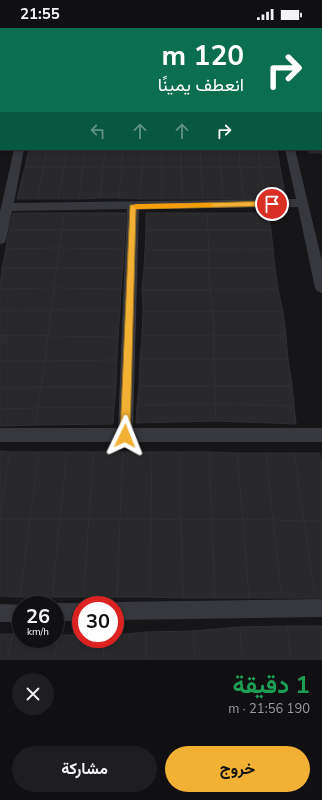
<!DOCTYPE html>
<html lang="ar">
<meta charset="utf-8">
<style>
body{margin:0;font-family:"Nunito Sans",Vazirmatn,sans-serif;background:#1e1e20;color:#f1f3f6;direction:rtl;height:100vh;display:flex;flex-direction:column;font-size:15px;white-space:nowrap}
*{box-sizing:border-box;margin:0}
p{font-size:13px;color:#9c9d9f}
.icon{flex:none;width:22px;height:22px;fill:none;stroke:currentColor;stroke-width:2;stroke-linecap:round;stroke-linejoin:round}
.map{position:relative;height:632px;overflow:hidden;direction:ltr}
.drawer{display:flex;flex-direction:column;background:#101012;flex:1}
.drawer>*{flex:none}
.top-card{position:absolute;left:0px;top:0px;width:322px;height:122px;box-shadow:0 2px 6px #0003,0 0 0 1px #303032;direction:rtl;background:#0b6e4f;color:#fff;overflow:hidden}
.speed{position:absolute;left:12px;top:568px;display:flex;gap:8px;font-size:20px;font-weight:700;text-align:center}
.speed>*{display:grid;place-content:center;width:52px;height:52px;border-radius:50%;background:#101012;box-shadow:0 2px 6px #0003,0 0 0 1px #303032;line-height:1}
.speed small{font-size:10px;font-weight:400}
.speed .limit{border:6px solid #d22;background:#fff;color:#111}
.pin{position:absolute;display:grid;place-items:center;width:34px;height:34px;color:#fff;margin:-17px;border:2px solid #fff;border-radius:50%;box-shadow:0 1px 4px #0007}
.me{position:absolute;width:44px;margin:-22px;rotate:2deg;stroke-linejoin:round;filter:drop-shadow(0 0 3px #0008)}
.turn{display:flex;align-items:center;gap:14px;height:84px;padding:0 12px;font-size:18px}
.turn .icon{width:52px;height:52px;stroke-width:2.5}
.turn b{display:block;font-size:28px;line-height:34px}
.lanes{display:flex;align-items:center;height:38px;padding:0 12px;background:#0003;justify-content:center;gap:20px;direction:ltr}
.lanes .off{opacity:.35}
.round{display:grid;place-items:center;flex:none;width:42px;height:42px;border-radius:21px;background:#1e1e20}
.summary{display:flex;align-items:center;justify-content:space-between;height:68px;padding:0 12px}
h1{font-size:24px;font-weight:700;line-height:30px;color:#1e9e55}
.cta{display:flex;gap:8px;margin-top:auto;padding:8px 12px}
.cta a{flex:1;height:46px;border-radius:24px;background:#f2b134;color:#111;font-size:16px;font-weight:700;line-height:46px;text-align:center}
.cta a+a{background:#1e1e20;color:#f1f3f6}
.status{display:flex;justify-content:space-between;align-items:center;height:28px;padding:0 20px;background:#101012;direction:ltr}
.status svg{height:11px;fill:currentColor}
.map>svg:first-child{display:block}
</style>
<div class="status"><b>21:55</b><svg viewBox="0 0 49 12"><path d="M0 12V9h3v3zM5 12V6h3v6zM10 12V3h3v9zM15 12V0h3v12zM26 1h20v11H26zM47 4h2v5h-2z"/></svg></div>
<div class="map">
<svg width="322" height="632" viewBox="0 0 322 632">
<rect width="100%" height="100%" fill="#161618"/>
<!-- building -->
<g fill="#29292c" stroke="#303034">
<polygon points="161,0 232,0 233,1 161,1"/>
<polygon points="321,90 322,125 309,125 308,121 321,121"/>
<polygon points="29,121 47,121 44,139 25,139"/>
<polygon points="47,121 67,121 64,139 44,139"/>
<polygon points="67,121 86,121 83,139 64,139"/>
<polygon points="86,121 105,121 103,139 83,139"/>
<polygon points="105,121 123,121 122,139 103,139"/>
<polygon points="123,121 143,121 142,139 122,139"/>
<polygon points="143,121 162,121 162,139 142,139"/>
<rect x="162" y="121" width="19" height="18"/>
<polygon points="181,121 200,121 201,139 181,139"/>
<polygon points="200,121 219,121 221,139 201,139"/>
<polygon points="219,121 239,121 240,139 221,139"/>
<polygon points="239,121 258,121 260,140 240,139"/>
<polygon points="258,121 277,121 280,139 260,140"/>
<polygon points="25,139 44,139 37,171 17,171"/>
<polygon points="44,139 64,139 58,171 37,171"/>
<polygon points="64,139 83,139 79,171 58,171"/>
<polygon points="83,139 103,139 100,170 79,171"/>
<polygon points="103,139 122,139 119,170 100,170"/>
<polygon points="122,139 142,139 140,171 119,170"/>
<polygon points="142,139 162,139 162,171 140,171"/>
<polygon points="162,139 181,139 182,171 162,171"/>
<polygon points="181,139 201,139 203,171 182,171"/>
<polygon points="201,139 221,139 223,171 203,171"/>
<polygon points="221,139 240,139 244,171 223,171"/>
<polygon points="240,139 260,140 265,171 244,171"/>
<polygon points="280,139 286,171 265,171 260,140"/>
<polygon points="13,185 64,185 62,202 9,202"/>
<polygon points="64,185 126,185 125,202 62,202"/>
<polygon points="146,185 207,185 208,202 146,202"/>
<polygon points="207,185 268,185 271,202 208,202"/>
<polygon points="9,202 62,202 59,220 6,221"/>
<polygon points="62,202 125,202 124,221 59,220"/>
<polygon points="146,202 208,202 209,222 145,222"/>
<polygon points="208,202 271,202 273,221 209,222"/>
<polygon points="59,220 124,221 123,240 57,240"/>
<polygon points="59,220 57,240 2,240 6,221"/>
<polygon points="273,221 275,240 209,240 209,222"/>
<polygon points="145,222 209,222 209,240 144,240"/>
<polygon points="2,240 57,240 54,260 0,261"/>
<polygon points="57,240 123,240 121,261 54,260"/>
<polygon points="144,240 209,240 210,262 142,262"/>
<polygon points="209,240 275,240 278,261 210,262"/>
<polygon points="54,260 121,261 120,283 51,282"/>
<polygon points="54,260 51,282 0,283 0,261"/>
<polygon points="278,261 283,284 213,284 210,262"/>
<polygon points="142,262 210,262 213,284 143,284"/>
<polygon points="51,282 120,283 118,309 48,308"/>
<polygon points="51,282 48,308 0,308 0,283"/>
<polygon points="143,284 213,284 214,308 142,308"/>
<polygon points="213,284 283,284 286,308 214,308"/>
<polygon points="0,308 48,308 45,333 0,333"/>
<polygon points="48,308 118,309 117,332 45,333"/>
<polygon points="142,308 214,308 214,331 140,331"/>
<polygon points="214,308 286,308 288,331 214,331"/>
<polygon points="140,331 214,331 215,358 139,358"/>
<polygon points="214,331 288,331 292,358 215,358"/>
<polygon points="117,332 116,359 41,359 45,333"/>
<polygon points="0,333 45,333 41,359 0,360"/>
<polygon points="139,358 215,358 215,376 137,377"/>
<polygon points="215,358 292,358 294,378 215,376"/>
<polygon points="41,359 38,380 0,381 0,360"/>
<polygon points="41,359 116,359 114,380 38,380"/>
<polygon points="215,376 216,393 136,395 137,377"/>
<polygon points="215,376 294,378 296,396 216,393"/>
<polygon points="38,380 36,397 0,398 0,381"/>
<polygon points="38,380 114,380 113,396 36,397"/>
<polygon points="0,423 10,424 0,487"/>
<polygon points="10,424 39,424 30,491 0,491"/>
<polygon points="39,424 67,424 60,491 30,491"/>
<polygon points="67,424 94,424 89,491 60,491"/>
<polygon points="94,424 123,424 120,491 89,491"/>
<polygon points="123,424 152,424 151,491 120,491"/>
<polygon points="152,424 180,424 181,492 151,491"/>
<polygon points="180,424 209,424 212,492 181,492"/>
<polygon points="209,424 237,425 243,492 212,492"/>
<polygon points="237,425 266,425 273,492 243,492"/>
<polygon points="266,425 294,425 304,493 273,492"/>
<polygon points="294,425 320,425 322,437 322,493 304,493"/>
<polygon points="0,491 30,491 20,569 0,568"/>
<polygon points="30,491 60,491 52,569 20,569"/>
<polygon points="60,491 89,491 83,569 52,569"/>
<polygon points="89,491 120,491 117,569 83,569"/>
<polygon points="120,491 151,491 150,569 117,569"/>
<polygon points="151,491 181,492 183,570 150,569"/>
<polygon points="181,492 212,492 215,570 183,570"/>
<polygon points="212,492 243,492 249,570 215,570"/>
<polygon points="243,492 273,492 282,570 249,570"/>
<polygon points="273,492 304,493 315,570 282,570"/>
<polygon points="304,493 322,493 322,570 315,570"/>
<polygon points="287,598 322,598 322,632 291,632"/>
<polygon points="287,598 291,632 242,632 240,599"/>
<polygon points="240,599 242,632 195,632 193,603"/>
<polygon points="193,603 195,632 146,632 146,604"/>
<polygon points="146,604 146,632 103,632 104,611 115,611 115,607"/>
<polygon points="0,606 12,606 8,632 0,632"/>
<polygon points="12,606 21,606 21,611 55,611 55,607 58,607 55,632 8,632"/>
<polygon points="58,607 81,607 81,611 104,611 103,632 55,632"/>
</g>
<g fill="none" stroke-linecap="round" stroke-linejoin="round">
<!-- street -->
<g fill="#37383d" fill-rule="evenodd">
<rect x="121" y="0" width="8" height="1"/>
<rect x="256" y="0" width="8" height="1"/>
<rect x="321" y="37" width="1" height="6"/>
<polygon points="0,39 1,39 0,46"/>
<polygon points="14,121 24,121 14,175 296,171 285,121 295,121 322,233 322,265 317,263 315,260 298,179 139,181 133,400 322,400 322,414 0,414 0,400 118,400 127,181 12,183 6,212 4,215 0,216 0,184"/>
<polygon points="322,571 322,589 115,592 115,577 108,577 115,574"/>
<polygon points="55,575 81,575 87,577 81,577 81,593 55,593 55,577 49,577"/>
<polygon points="0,576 24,577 21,577 21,594 0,594"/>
</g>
</g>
<!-- route -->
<polygon fill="#f2b134" stroke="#9d7322" points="272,173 275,174 275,178 136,181 130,408 128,412 125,413 121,412 120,408 130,177"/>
<!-- slow -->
<polygon fill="#f59e0b" points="209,175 213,177 212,179 136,181 132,178 136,176"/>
</svg>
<div class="speed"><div>26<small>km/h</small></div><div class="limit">30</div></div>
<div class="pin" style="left:272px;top:176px;background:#d93025"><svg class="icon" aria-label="arrive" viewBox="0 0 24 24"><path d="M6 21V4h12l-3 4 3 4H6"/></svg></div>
<svg class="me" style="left:125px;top:408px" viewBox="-20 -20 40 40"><path d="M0-17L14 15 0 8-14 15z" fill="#f2b134" stroke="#fff" stroke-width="4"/></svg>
<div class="top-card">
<div class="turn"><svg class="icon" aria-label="right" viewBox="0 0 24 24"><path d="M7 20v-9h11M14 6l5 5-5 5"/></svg><div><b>120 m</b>انعطف يمينًا</div></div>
<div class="lanes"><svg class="icon off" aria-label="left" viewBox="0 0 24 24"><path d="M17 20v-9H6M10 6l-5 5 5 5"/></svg><svg class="icon off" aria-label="ahead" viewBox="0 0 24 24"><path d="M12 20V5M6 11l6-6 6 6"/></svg><svg class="icon off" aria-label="ahead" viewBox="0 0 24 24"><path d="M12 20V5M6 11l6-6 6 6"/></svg><svg class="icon" aria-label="right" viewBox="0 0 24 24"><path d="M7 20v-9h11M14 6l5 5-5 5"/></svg></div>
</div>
</div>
<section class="drawer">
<div class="summary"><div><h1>1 دقيقة</h1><p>190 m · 21:56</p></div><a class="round"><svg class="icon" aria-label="close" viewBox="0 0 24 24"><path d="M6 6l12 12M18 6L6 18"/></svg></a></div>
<div class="cta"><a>خروج</a><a>مشاركة</a></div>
</section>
